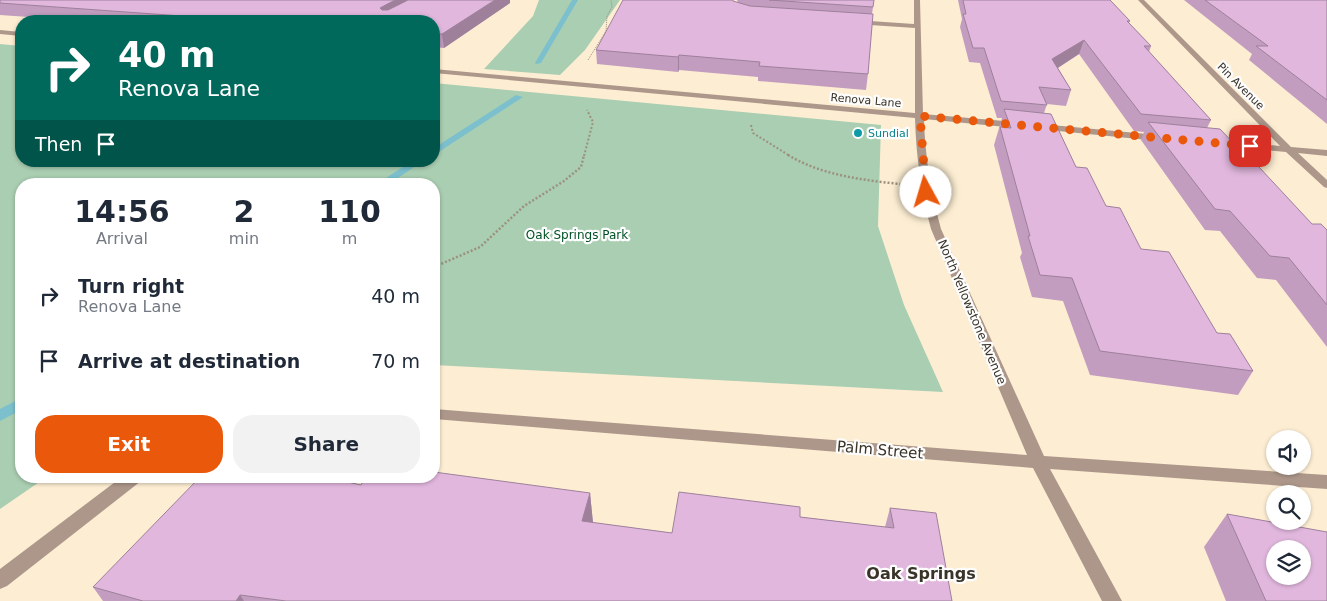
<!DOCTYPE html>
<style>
body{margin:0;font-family:"DejaVu Sans",sans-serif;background:#f2f2f3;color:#1f2937;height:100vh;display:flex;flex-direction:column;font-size:19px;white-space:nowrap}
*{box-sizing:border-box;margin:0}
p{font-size:16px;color:#747a83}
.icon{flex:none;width:28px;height:28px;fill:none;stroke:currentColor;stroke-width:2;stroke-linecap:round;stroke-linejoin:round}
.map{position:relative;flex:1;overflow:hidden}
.sheet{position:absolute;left:15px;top:178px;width:425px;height:305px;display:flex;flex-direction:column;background:#fff;border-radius:20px;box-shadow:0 1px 4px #0004}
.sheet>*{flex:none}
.banner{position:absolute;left:15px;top:15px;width:425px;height:152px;border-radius:20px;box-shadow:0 1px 4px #0004;background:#00695c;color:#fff;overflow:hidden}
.fabs{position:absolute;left:1266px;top:430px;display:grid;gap:10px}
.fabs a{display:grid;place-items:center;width:45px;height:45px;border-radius:50%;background:#fff;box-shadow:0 1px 4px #0004;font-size:25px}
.pin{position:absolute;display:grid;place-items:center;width:42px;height:42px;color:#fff;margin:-21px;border-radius:10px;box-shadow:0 2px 8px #0006}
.me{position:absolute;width:55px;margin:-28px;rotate:354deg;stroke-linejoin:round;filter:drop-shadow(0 0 4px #0008)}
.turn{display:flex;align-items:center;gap:18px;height:105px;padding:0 20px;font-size:22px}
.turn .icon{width:65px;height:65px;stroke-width:2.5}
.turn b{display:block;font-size:35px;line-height:42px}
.then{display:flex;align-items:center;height:48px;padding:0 20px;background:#0003;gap:10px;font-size:19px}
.eta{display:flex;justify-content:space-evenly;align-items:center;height:85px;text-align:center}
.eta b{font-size:30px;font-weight:600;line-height:35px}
.primary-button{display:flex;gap:10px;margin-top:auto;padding:10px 20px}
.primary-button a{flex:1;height:58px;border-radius:20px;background:#ea580c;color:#fff;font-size:20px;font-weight:600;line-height:58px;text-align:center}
.primary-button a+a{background:#f2f2f3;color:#1f2937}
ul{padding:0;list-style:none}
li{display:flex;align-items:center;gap:15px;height:65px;padding:0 20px}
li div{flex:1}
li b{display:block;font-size:19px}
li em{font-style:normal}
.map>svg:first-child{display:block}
</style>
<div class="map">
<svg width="1327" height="601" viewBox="0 0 1327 601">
<rect width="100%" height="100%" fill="#fdeed3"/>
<!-- green -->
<g fill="#aaceb2">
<polygon points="539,0 620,0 585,50 560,75 484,69 533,16"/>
<polygon points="0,44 21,46 21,161 434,161 434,83 881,125 878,226 904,305 943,392 434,365 434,184 21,184 21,476 48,476 0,509"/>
</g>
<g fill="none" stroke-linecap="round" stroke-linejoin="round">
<!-- stream -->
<g fill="#7cc0cd" fill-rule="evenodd">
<polygon points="572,0 578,0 541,63 536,64 535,63"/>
<polygon points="516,95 523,97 434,155 434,148"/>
<polygon points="412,161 423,161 389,184 377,184"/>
<polygon points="21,398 21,410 0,421 0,409"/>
</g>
<!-- path-far2 -->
<polyline stroke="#9b917e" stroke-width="1" stroke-dasharray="1 1" stroke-linecap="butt" points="588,60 606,31 607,16 612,7 611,0"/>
<!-- path-far1 -->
<g stroke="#9b917e" stroke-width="2" stroke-dasharray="2 2" stroke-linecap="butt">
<polyline points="751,125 753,133 790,156"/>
<polyline points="584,156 593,122 587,110"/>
</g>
<!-- path -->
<g stroke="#9b917e" stroke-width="2.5" stroke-dasharray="2 2" stroke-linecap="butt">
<path d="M788,155c33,20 74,25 112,29"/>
<polyline points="434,267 480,247 524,206 564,181 581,167 584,155"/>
</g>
<!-- minor -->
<g fill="#ad978a" fill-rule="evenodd">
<path d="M914,0h6l3,114 93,8 4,3 -4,3 -92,-9c1,38 7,73 17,110l103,227 283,19v14l-277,-20 72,132h-20l-69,-133 -599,-49v-10l593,46 -96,-226c-10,-37 -15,-73 -16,-111l-481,-45v-4l481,44v-85l-60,-4 -3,-2 3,-2 59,4z"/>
<polygon points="1138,0 1144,0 1291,147 1327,150 1327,156 1298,153 1327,180 1327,188 1324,187 1286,152 1215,145 1214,143 1218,140 1280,146"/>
<polygon points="0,30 21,32 21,36 0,34"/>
<polygon points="1041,124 1158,135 1162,138 1158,141 1038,129 1037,127"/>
<polygon points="123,476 143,476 141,481 7,586 0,589 0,569"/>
</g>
</g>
<!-- wall -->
<g fill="#c29dbf">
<polygon points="0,0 510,3 444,48 434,47 434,21 86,21 0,15"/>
<polygon points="737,0 874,0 872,14 868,74 866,90 758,81 758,77 679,70 678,72 597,64 596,50 733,1 738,3"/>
<polygon points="958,0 1110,0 1130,21 1129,23 1151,46 1149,52 1211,120 1207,128 1241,151 1312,224 1327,230 1327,347 1276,280 1257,278 1220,231 1205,230 1141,140 1144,132 1134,131 1079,54 1058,68 1071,90 1066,106 1047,104 1044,113 1076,167 1106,206 1141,249 1217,333 1253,371 1238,395 1090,375 1063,301 1032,297 1020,257 1022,253 994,145 1002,118 997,118 980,63 969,62 960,27 962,19"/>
<polygon points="1184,0 1327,0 1327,124 1249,60 1252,54"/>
<polygon points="361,485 590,493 593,523 672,533 800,517 885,527 890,508 952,601 103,601 93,587"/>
<polygon points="1227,514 1327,601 1226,601 1204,547"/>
</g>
<!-- shaded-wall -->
<g fill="#9e809b">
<polygon points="395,0 411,0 383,21 380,8"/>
<polygon points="495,0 510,0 510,3 444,48 442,34"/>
<polygon points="1084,40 1079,54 1048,74 1052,59"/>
<polygon points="679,55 679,70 678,72 678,57"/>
<polygon points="590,493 593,523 582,521"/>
<polygon points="240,595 244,601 236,601"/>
</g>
<!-- building -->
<g fill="#e1b7de" stroke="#9e809b" fill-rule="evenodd">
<polygon points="0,0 395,0 380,8 382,10 388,10 408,0 495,0 442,34 434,34 434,21 252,21 0,3"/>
<polygon points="623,0 733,0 733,1 750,6 873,14 868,74 759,66 760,62 679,55 678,57 596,50"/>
<polygon points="769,0 874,0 873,7"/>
<polygon points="963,0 1110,0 1130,21 1127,21 1151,46 1144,46 1211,120 1141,114 1084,40 1052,59 1071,90 1039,87 1047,105 1001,101 984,48 973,48 963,14 966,14"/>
<polygon points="1205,0 1327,0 1327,100 1256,46 1268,46"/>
<polygon points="1004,109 1051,114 1076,167 1087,168 1106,206 1120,208 1141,249 1169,252 1217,333 1230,334 1253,371 1100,351 1072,278 1040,275 1028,236 1030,236 1000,127 1011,128"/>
<polygon points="1148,122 1220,129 1241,151 1245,152 1312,224 1321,224 1327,230 1327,305 1289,258 1270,256 1230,211 1215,209"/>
<polygon points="434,472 590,493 582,521 672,533 679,492 800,507 800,517 894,528 890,508 936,513 952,601 286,601 240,595 236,601 143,601 93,587 201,476 320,476 361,485 366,476 434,476"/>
<path d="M1227,514l100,18v69h-61zM1275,549h27v27h-27z"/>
</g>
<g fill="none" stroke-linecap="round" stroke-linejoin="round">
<!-- route -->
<polyline stroke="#ea580c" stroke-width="9" stroke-dasharray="0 16.2" points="926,192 920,116 1250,146"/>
</g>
<!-- markers -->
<circle fill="#0f9aa8" stroke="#fdfdfd" stroke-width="2" cx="858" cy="133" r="5"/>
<g text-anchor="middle" stroke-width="4.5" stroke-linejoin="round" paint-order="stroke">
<!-- far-street labels -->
<g font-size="11" fill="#393328" stroke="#fdfdfd">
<text transform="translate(1241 86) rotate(45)" y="4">Pin Avenue</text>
<text transform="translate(866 100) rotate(5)" y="4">Renova Lane</text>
</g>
<!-- far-culture labels -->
<g font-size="11" fill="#0d838f" stroke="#fdfdfd" text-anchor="start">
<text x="868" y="137">Sundial</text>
</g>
<!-- park labels -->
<g font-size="12" fill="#005126" stroke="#fdfdfd">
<text x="577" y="239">Oak Springs Park</text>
</g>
<!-- street labels -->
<g font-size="12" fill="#393328" stroke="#fdfdfd">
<text transform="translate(972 312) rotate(67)" y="4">North Yellowstone Avenue</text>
</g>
<!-- near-street labels -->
<g font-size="15" fill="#393328" stroke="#fdfdfd">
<text transform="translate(880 450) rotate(5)" y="5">Palm Street</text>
</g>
<!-- near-neighbourhood labels -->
<g font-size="16" font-weight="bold" fill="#393328" stroke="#fdfdfd">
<text x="921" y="579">Oak Springs</text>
</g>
</g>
</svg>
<div class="fabs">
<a><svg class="icon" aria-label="sound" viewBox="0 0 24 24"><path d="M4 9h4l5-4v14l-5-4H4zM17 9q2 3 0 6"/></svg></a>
<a><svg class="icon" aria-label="search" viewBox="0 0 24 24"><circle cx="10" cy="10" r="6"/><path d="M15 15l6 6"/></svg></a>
<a><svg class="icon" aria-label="layers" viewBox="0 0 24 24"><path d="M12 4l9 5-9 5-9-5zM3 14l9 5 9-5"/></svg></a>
</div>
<div class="pin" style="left:1250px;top:146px;background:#d93025"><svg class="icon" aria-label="arrive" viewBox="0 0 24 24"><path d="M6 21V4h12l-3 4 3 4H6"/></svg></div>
<svg class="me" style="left:926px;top:192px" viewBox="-20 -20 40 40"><circle r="19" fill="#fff"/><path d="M0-13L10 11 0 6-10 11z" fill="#ea580c"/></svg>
<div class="banner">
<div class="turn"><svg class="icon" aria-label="right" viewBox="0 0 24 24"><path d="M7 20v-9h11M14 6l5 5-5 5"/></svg><div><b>40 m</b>Renova Lane</div></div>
<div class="then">Then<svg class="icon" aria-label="arrive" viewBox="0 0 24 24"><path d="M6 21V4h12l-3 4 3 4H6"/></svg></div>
</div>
<section class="sheet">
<div class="eta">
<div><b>14:56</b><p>Arrival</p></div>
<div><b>2</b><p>min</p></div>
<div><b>110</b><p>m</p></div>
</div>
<ul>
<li><svg class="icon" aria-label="right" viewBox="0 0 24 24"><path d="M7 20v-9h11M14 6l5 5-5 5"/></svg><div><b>Turn right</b><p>Renova Lane</p></div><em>40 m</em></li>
<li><svg class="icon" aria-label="arrive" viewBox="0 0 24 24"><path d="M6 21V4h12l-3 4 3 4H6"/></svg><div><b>Arrive at destination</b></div><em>70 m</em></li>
</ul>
<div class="primary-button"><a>Exit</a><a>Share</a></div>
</section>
</div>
